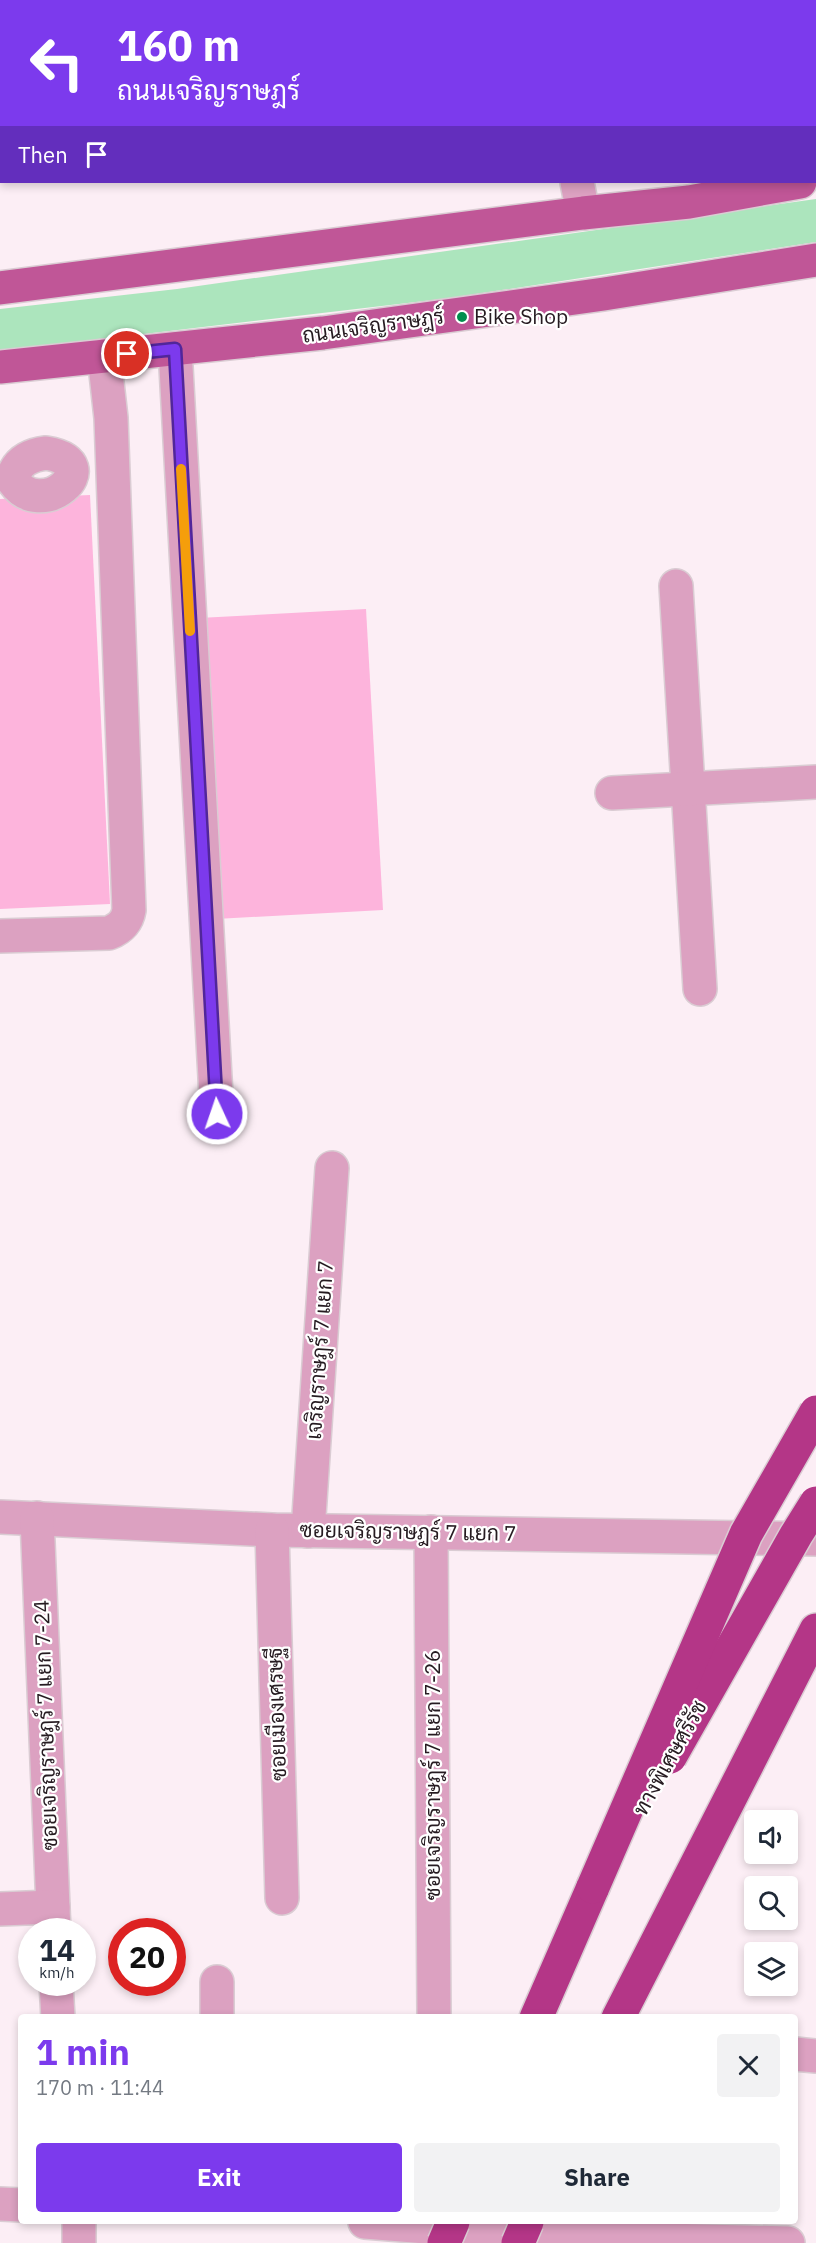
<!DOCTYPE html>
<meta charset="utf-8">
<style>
body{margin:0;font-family:"IBM Plex Sans",Sarabun,sans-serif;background:#f2f2f3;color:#1f2937;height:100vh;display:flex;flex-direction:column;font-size:22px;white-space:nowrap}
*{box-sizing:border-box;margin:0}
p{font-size:20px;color:#747a83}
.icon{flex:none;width:33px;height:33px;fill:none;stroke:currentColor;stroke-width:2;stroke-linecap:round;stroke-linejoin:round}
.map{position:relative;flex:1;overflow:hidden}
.panel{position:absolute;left:18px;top:2014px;width:780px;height:210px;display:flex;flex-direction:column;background:#fff;border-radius:6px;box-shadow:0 3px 9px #0003}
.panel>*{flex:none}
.top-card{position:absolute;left:0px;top:0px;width:816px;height:183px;box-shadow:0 3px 9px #0003;background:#7c3aed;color:#fff;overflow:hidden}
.buttons{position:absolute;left:744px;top:1810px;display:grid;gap:12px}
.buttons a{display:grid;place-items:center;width:54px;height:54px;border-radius:6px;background:#fff;box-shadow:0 3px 9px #0003;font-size:30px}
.speed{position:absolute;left:18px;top:1918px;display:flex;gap:12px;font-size:30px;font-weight:700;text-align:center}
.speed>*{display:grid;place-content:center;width:78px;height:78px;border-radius:50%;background:#fff;box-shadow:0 3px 9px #0003;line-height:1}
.speed small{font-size:15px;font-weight:400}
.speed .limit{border:9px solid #d22;background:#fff;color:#111}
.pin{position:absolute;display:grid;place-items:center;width:51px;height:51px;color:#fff;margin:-26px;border:3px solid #fff;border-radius:50%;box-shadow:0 2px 6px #0007}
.me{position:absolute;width:66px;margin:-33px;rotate:357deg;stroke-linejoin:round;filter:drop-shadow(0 0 4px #0008)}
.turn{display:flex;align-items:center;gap:21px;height:126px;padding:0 18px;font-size:27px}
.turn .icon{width:78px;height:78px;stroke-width:2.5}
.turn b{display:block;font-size:42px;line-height:51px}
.then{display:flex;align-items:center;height:57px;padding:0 18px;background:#0003;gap:12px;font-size:22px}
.round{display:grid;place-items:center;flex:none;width:63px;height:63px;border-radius:6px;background:#f2f2f3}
.summary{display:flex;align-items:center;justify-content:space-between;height:102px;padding:0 18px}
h1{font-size:36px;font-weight:700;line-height:45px;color:#7c3aed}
.cta{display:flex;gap:12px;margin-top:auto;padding:12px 18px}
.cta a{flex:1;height:69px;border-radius:6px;background:#7c3aed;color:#fff;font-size:24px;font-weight:700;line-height:69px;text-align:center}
.cta a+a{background:#f2f2f3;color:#1f2937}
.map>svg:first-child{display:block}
</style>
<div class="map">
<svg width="816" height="2243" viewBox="0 0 816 2243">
<rect width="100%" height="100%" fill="#fceef5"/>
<!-- green -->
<polygon fill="#ace5bd" points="816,199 816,242 450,298 0,351 0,309 177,289"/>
<!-- building -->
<g fill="#fdb4dc">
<polygon points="90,495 110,904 0,909 0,499"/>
<polygon points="366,609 383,910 216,919 199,618"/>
</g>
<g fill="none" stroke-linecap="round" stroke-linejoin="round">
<defs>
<g id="minor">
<polyline points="729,0 729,2"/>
<polyline points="577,182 583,213"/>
<polyline points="175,349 217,1114"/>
<path d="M46,453c64,10 -6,72 -34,26 5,-17 17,-24 34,-26z"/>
<polyline points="676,586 700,989"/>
<polyline points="612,793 816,782"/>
<path d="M0,936l109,-3c12,-5 18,-11 20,-23l-18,-492 -7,-62"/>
<polyline points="0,1517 272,1530 816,1539"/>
<polyline points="37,1518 54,1932"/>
<polyline points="272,1530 282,1898"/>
<polyline points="308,1531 332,1168"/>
<polyline points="431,1532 434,2018"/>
<polyline points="0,1909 53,1907"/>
<polyline points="217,1982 217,2018"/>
<polyline points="56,1983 58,2018"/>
<polyline points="795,2054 816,2056"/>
<polyline points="0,2204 21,2205"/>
<polyline points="365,2222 548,2237 788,2243"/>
<polyline points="79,2243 79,2222"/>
</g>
<g id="major">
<polyline points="0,288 583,213 689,202 800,182"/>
<polyline points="0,367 323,333 604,294 816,260"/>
</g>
<g id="highway">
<polyline points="536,2018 593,1887"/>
<polyline points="618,2018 816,1630"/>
</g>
</defs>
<!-- minor casing -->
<use href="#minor" stroke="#daccd3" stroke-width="36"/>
<!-- major casing -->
<use href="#major" stroke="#daccd3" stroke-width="36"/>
<!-- highway casing -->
<use href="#highway" stroke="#daccd3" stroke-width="36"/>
<!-- minor -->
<use href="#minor" stroke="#dca1c1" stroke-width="33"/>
<!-- major -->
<use href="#major" stroke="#c05697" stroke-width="33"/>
<!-- highway -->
<use href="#highway" stroke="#b43687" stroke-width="33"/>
<defs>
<g id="highway-bridge">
<polyline points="670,1757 796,1535 816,1503"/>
<polyline points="593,1887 746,1534 816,1412"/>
<polyline points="444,2243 453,2222"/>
<polyline points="518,2243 527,2222"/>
</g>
</defs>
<!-- highway-bridge casing -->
<use href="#highway-bridge" stroke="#daccd3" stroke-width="36" stroke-linecap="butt"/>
<!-- highway-bridge -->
<use href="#highway-bridge" stroke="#b43687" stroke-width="33"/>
</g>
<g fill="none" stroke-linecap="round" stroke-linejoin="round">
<defs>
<polyline id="route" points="127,354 175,349 217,1114"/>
</defs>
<!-- route casing -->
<use href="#route" stroke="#51269a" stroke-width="15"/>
<!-- route -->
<use href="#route" stroke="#7c3aed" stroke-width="10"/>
<!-- slow -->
<polyline stroke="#f59e0b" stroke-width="10" points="181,469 190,631"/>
</g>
<!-- markers -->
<circle fill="#008e4d" stroke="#fff" stroke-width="2" cx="462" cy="317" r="6"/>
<g text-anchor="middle" stroke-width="4.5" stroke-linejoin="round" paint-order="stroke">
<!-- poi labels -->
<g font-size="21" fill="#261b21" stroke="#fff" text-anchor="start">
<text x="474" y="324">Bike Shop</text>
</g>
<!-- street labels -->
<g font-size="21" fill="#261b21" stroke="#fff">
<text transform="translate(373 326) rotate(-8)" y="7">ถนนเจริญราษฎร์</text>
<text transform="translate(320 1350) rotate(-86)" y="7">เจริญราษฎร์ 7 แยก 7</text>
<text transform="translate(408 1532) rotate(1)" y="7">ซอยเจริญราษฎร์ 7 แยก 7</text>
<text transform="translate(277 1714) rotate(-92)" y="7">ซอยเมืองเศรษฐี</text>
<text transform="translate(46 1725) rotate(-92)" y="7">ซอยเจริญราษฎร์ 7 แยก 7-24</text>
<text transform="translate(670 1758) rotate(-61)" y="7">ทางพิเศษศรีรัช</text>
<text transform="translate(433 1775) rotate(-90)" y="7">ซอยเจริญราษฎร์ 7 แยก 7-26</text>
</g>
</g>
</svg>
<div class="buttons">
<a><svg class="icon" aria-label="sound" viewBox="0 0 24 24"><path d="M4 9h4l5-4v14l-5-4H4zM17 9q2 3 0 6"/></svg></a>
<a><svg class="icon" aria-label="search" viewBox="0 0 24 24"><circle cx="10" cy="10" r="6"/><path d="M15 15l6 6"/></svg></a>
<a><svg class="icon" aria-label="layers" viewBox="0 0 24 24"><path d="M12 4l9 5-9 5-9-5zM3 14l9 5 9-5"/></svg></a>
</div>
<div class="speed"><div>14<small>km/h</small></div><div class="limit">20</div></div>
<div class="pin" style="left:127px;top:354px;background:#d93025"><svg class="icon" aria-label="arrive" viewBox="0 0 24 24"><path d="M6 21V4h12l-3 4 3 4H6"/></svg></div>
<svg class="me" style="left:217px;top:1114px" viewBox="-20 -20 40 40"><circle r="17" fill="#7c3aed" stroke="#fff" stroke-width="3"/><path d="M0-11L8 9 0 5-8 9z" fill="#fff"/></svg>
<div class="top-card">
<div class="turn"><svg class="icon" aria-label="left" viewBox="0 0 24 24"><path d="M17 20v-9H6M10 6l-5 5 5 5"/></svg><div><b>160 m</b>ถนนเจริญราษฎร์</div></div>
<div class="then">Then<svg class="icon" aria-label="arrive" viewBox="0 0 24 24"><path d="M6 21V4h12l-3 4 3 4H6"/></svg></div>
</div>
<section class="panel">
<div class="summary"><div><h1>1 min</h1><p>170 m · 11:44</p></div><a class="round"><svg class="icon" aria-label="close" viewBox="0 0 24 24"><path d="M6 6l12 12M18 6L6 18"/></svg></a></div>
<div class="cta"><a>Exit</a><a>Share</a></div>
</section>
</div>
